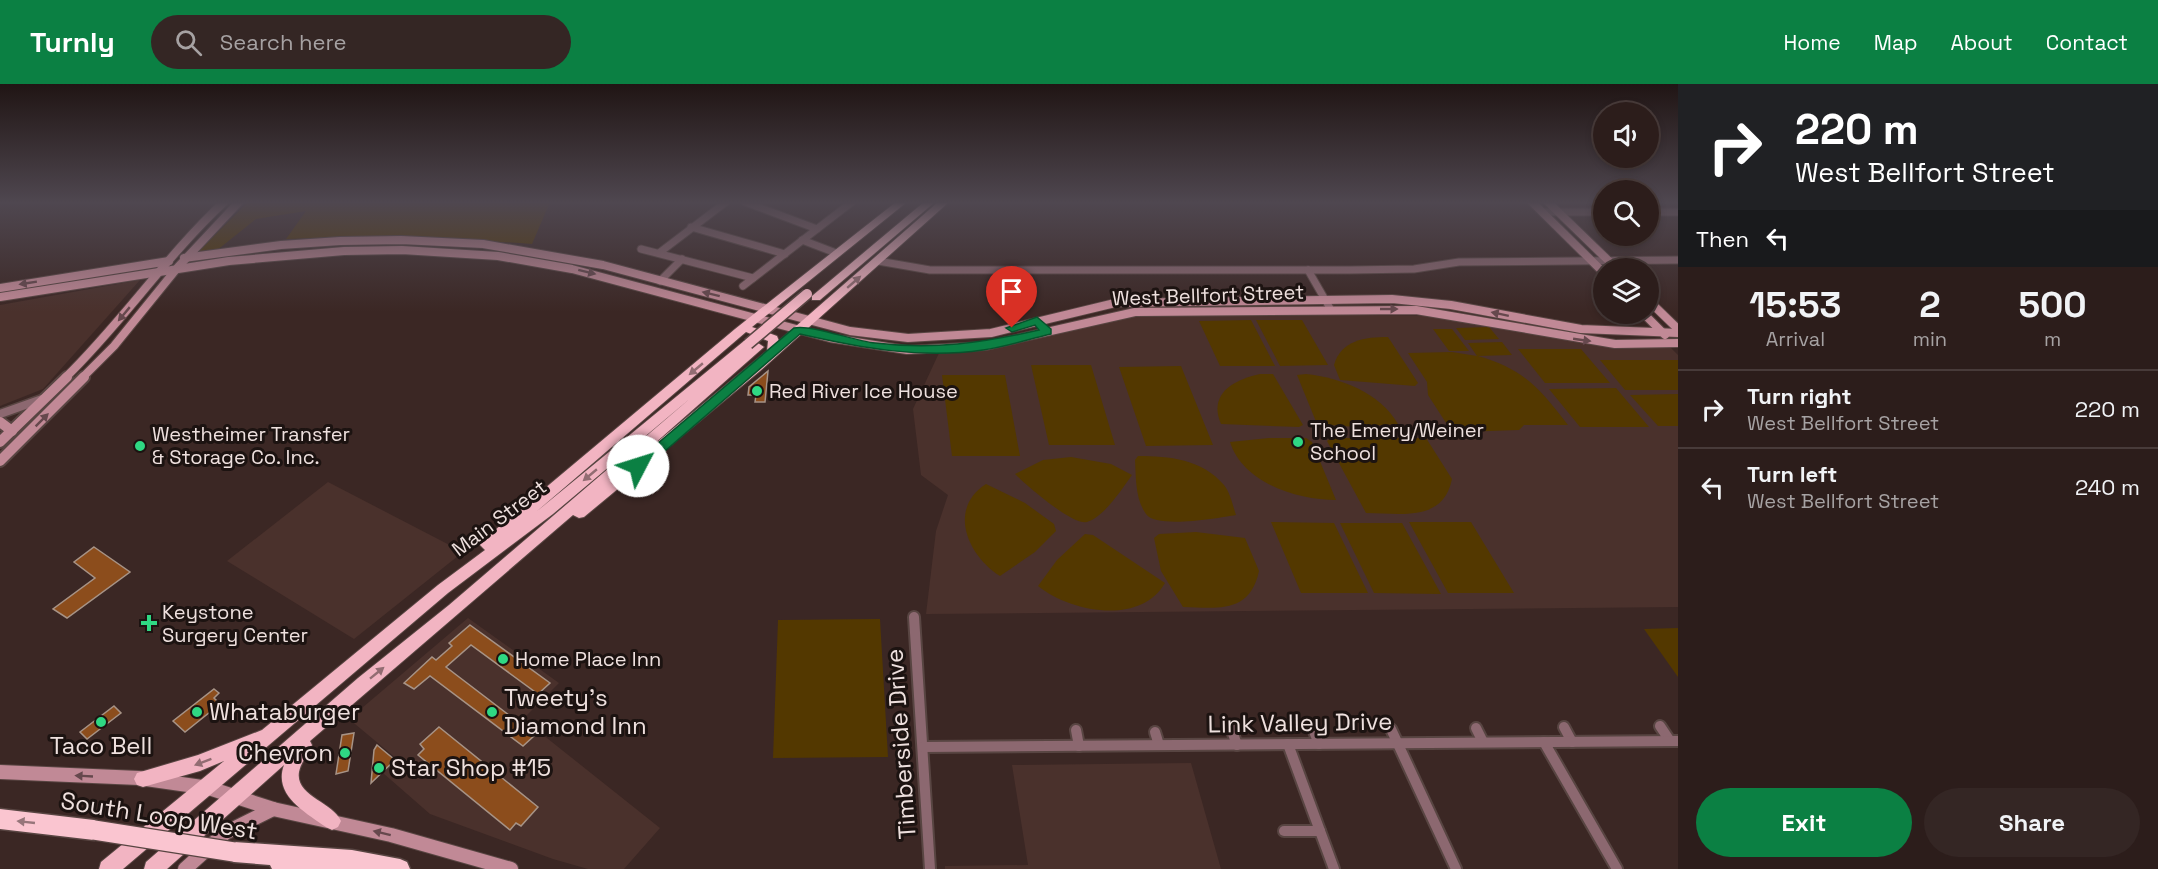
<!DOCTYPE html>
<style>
body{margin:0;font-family:"Space Grotesk",sans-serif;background:#342624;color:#f1f3f6;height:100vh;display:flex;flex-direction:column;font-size:22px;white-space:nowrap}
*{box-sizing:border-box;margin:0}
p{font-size:20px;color:#a6a2a3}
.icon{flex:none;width:33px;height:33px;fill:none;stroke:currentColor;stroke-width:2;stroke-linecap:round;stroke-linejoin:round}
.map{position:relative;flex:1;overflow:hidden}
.sheet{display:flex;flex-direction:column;background:#2c1d1b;width:480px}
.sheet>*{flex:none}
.banner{background:#202124;color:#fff;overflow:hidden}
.tools{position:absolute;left:1593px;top:18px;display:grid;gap:12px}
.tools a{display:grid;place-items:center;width:66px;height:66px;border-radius:50%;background:#2c1d1b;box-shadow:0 3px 9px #0003,0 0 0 2px #483b3a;font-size:30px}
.pin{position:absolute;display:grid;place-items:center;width:51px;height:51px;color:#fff;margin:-62px -26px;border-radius:50% 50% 50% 0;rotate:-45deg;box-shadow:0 0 6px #0007}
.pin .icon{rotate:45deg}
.me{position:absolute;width:66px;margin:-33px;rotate:50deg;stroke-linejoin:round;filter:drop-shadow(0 0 4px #0008)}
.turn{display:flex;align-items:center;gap:21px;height:126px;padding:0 18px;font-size:27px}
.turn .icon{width:78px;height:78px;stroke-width:2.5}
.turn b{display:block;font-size:42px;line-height:51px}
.then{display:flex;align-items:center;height:57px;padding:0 18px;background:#0003;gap:12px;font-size:22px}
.eta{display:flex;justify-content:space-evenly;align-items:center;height:102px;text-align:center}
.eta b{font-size:36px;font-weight:700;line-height:42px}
.primary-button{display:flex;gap:12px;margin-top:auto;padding:12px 18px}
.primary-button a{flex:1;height:69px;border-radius:36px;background:#0b8043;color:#fff;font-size:24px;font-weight:700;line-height:69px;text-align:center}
.primary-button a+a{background:#342624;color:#f1f3f6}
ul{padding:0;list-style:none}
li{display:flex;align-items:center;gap:18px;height:78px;padding:0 18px;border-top:2px solid #483b3a}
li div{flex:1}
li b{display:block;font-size:22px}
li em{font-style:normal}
header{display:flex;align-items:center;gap:36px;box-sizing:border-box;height:84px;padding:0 30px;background:#0b8043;color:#fff}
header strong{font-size:28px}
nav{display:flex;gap:33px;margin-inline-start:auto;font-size:21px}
.search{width:420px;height:54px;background:#342624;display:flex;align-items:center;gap:15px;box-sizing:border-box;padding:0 21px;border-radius:33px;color:#a6a2a3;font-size:22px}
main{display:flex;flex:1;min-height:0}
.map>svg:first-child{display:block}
</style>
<header>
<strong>Turnly</strong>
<div class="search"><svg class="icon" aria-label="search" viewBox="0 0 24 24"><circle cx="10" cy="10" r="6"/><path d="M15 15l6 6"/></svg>Search here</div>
<nav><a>Home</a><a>Map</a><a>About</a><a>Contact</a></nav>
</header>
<main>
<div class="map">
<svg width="1678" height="785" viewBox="0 0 1678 785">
<rect width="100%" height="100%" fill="#3b2724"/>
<!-- built -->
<g fill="#4a312c">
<polygon points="140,196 43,305 0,322 0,221"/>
<polygon points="1199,229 1427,232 1627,264 1671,264 1678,271 1678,523 926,530 936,447 948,411 921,391 913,325 939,269 1035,255 1116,232"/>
<polygon points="328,398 463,468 354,555 227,477"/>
<polygon points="468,534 559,599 523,635 660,744 624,785 588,785 553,775 430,730 383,689 397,675 349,635"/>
<polygon points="1191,679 1221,785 945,785 945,782 1028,781 1012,681"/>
</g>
<!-- green -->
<g fill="#533800">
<path d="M248,118h302l-18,42c-83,-6 -164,-8 -246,-5l20,-28 -50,8 -40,32h-17z"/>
<polygon points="1251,236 1275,282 1220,282 1199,237"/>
<polygon points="1256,236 1302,236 1328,281 1280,282"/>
<polygon points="1489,243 1499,255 1465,256 1456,244"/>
<polygon points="1433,245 1452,245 1469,267 1449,267"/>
<path d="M1388,253l30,46 -3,3 -75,-6 -6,-15c7,-25 31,-28 54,-28z"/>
<path d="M1502,258l10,13 -34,1c46,13 62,33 90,69h-44l-5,5 -58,2 -13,-6 -20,-31 -1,-13 -19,-29 44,-1 25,4 -9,-13z"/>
<polygon points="1518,265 1581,265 1610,299 1545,299"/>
<polygon points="1600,276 1678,276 1678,306 1625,306"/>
<polygon points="1031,281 1091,281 1115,361 1049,361"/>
<polygon points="1181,282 1213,361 1146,362 1119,283"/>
<path d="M1260,290h13l30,51 -4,2 -78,-3c-13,-30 12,-44 39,-50z"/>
<path d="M1306,290c35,4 73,18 92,50l-42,3 -39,-3 -20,-49z"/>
<polygon points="942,291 1005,291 1020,372 952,372"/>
<polygon points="1616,304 1649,343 1580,343 1549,305"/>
<polygon points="1678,310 1678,342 1658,342 1630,311"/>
<path d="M1269,354h37l6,4 24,58c-39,0 -93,-17 -106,-58z"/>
<path d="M1331,354h95l26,41c-9,44 -52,34 -86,34l-39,-72z"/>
<path d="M1138,372c31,0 64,3 86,29 6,7 9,21 12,30 -17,3 -80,14 -90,-1 -11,-15 -10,-37 -11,-54z"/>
<path d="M1071,373l40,7 21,11c-10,14 -28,42 -45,47 -14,4 -61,-37 -72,-48l28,-14z"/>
<path d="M986,400l39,19 29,21 2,7 -21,21 -35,24c-32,-20 -53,-67 -14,-92z"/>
<polygon points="1271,438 1334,439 1368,509 1301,509"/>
<polygon points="1409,438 1471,438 1514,509 1448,509"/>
<polygon points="1340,439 1402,439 1441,510 1374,509"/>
<path d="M1196,448l49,6 14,33c-9,43 -42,37 -76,36l-22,-36 -7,-33 5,-4z"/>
<path d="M1085,450l8,1 72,48c-25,43 -95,29 -127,3l19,-26z"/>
<polygon points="880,535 888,673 773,674 778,536"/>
<polygon points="1678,544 1678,593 1644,545"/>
</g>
<!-- building -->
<g fill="#8c4d1c" stroke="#a79386" stroke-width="1.5">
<polygon points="768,287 765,318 755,318 756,311 748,311 749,303"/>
<polygon points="94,463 130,488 67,534 53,525 95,494 74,478"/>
<polygon points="470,541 550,599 538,610 471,561 446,583 535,651 523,662 430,592 414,605 404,599 432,573 436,576 452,562 449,559"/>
<polygon points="214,605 219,609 214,614 220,620 185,648 173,637"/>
<polygon points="114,622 121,629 87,655 80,648"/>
<polygon points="439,643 538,723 521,742 516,739 510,746 418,671 424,665 420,660"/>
<polygon points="354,649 348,687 336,690 342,651"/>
<polygon points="377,661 395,676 371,699 374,666"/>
</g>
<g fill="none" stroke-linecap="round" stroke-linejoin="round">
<defs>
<g id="minor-far2">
<polyline points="745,118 817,145"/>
<polyline points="1543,128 1604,128"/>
<polyline points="1648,128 1678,128"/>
<polyline points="691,143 785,170"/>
<polyline points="802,156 836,169"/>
<polyline points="641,165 753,194"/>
<polyline points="659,169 726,118"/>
<polyline points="878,177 930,186 1350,186 1414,185 1459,178 1678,176"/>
<polyline points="1308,186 1331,226"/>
<polyline points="660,197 682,175"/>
<polyline points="743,202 852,118"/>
</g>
<polyline id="minor-far1" points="0,330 42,315"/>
<g id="minor">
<polyline points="914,533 930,785"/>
<polyline points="1660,642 1670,657"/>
<polyline points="1564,643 1572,658"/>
<polyline points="1231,644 1237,661"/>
<polyline points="1476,644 1483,658"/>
<polyline points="1313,645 1319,660"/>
<polyline points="1391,645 1456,785"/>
<polyline points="1076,646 1079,662"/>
<polyline points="1155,648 1159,661"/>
<polyline points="1544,658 1617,785"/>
<polyline points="1288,660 1334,785"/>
<polyline points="923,663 1678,657"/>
<polyline points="1284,747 1320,747"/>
</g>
<g id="secondary-far2">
<polyline points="1532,118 1604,189"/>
<polyline points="1548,118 1616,184"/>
<polyline points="184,174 281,161 340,157 401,156 483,160 603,181 850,247 908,254 991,249 1115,219 1392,215 1451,221 1581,245 1678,249"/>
<polyline points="0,204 169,177"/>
<polyline points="0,213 229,177 344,167 402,166 498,172 572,185 830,254 907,266 985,262 1135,228 1416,226 1615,260 1678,259"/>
<polyline points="1648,216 1678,245"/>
<polyline points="1644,230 1665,251"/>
<path d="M65,294c57,-55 101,-122 159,-176"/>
<polyline points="82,294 114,262 178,183 239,118"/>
</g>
<g id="secondary-far1">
<polyline points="0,338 12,347"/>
<polyline points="0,358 67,293"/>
<polyline points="0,377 84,293"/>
</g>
<g id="secondary">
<polyline points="0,688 139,694 209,704 273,725 391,751 511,785"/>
<polyline points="185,785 225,749 273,725"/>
</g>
<g id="trunk">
<path d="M896,118h11l-155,125 25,9 2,5 159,-139h11l-189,169 -176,146 -5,1 -6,-3 -263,226 2,4c-4,9 -11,17 -13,27 -4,24 34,30 42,49l-3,6 -6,3 -6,-3c-21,-15 -53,-32 -42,-62l-117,104h-23l2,-7 212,-184 91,-73 244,-209 -140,118 -105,79 -325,276h-24l2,-7 123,-101 -24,10 -57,16 -6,-2 -3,-6 3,-6 61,-18 64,-25 176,-145 47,-35 -5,-5 2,-4 253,-212zM746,248l22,9 -1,10 -122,101 119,-105 -6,-4 -5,2 -1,-4h-8l-208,171z"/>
<polygon points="924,118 935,118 820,216 812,216 812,212"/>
</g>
<g id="motorway">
<polygon points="0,725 94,736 101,739 104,746 101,753 94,756 0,745"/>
<polygon points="234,758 352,766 400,775 407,778 410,785 272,785 270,781 234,778 227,775 224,768 227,761"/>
</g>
</defs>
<!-- minor-far2 casing -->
<use href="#minor-far2" stroke="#584542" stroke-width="9"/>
<!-- minor-far1 casing -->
<use href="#minor-far1" stroke="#584542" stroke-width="11"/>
<!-- minor casing -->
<use href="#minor" stroke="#584542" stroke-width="14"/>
<!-- secondary-far2 casing -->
<use href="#secondary-far2" stroke="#584542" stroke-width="10"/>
<!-- secondary-far1 casing -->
<use href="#secondary-far1" stroke="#584542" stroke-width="14"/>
<!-- secondary casing -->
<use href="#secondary" stroke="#584542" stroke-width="16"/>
<!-- trunk casing -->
<use href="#trunk" stroke="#584542" stroke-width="2"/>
<!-- motorway casing -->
<use href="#motorway" stroke="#584542" stroke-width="3"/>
<!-- minor-far2 -->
<use href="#minor-far2" stroke="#8c6870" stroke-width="7"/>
<!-- minor-far1 -->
<use href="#minor-far1" stroke="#8c6870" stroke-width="8"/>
<!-- minor -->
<use href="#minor" stroke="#8c6870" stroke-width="10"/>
<!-- secondary-far2 -->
<use href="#secondary-far2" stroke="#c18996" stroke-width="8"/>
<!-- secondary-far1 -->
<use href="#secondary-far1" stroke="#c18996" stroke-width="10"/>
<!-- secondary -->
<use href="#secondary" stroke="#c18996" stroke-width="14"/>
<!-- trunk -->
<use href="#trunk" fill="#f2b4c2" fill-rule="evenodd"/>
<!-- motorway -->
<use href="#motorway" fill="#fac5d0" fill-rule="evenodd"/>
<defs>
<polyline id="trunk-bridge" points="748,260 807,210"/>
<polyline id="motorway-bridge" points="94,746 234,768"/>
</defs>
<!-- trunk-bridge casing -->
<use href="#trunk-bridge" stroke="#584542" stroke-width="13" stroke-linecap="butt"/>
<!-- motorway-bridge casing -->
<use href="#motorway-bridge" stroke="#584542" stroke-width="22" stroke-linecap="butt"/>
<!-- trunk-bridge -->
<use href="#trunk-bridge" stroke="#f2b4c2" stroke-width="10"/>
<!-- motorway-bridge -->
<use href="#motorway-bridge" stroke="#fac5d0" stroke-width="19"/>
</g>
<!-- one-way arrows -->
<defs><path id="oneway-solid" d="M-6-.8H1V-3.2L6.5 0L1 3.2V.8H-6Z" transform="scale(1.5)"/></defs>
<g fill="#66484d">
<use href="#oneway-solid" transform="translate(587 188) rotate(14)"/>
<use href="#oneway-solid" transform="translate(28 199) rotate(171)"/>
<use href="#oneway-solid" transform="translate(711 210) rotate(-166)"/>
<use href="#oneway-solid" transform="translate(1389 225)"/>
<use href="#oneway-solid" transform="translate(124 230) rotate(130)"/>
<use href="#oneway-solid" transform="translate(1500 230) rotate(-168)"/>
<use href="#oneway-solid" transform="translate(1582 256) rotate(8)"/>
<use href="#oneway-solid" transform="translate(42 336) rotate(-45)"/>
<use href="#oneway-solid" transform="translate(84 692) rotate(-177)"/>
<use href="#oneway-solid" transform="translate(382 749) rotate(-166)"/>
</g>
<g fill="#926c72">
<use href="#oneway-solid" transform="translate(854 198) rotate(-41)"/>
<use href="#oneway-solid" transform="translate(696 285) rotate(140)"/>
<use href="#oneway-solid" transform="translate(590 391) rotate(140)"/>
<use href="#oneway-solid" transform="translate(377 589) rotate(-39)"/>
<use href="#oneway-solid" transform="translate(203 678) rotate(159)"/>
</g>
<use fill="#96757a" href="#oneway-solid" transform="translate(26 738) rotate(-174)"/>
<!-- sky -->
<linearGradient id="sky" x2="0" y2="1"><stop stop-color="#201514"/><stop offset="0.52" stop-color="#4f4750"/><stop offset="1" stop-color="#4f4750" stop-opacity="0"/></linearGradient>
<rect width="1678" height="228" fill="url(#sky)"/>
<!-- route -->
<path fill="#0b8043" stroke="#07532c" stroke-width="1.5" d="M1037,233l14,12v5c-22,5 -45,13 -68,16 -62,9 -122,-2 -183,-16l-157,136h-10l-2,-4 163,-138c17,-4 60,13 81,15 59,7 106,0 164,-13l-4,-5 -23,7 -6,-4z"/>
<!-- markers -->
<g fill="#2fd883" stroke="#1c1311" stroke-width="2">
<circle cx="757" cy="307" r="6"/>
<circle cx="1298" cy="358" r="6"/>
<circle cx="140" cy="362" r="6"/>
<path d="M146 530h6v6h6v6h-6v6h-6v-6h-6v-6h6z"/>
<circle cx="503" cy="575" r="6"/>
<circle cx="197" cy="628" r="6"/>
<circle cx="492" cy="628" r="6"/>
<circle cx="101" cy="638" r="6"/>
<circle cx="345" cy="669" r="6"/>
<circle cx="379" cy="684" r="6"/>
</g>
<g text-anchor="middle" stroke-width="6" stroke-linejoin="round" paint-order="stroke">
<!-- street labels -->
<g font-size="20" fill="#eee0de" stroke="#1c1311">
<text transform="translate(1208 211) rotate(-2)" y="7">West Bellfort Street</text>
<text transform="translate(499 434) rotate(-37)" y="7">Main Street</text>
</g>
<!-- poi labels -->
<g font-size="20" fill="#eee0de" stroke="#1c1311" text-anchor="start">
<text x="769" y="314">Red River Ice House</text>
<text x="1310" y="353">The Emery/Weiner<tspan x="1310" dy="23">School</tspan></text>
<text x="152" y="357">Westheimer Transfer<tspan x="152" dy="23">&amp; Storage Co. Inc.</tspan></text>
<text x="162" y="535">Keystone<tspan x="162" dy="23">Surgery Center</tspan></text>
<text x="515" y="582">Home Place Inn</text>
</g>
<!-- near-poi labels -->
<g font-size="24" fill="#eee0de" stroke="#1c1311" text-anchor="start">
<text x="504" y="622">Tweety's<tspan x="504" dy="28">Diamond Inn</tspan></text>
<text x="209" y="636">Whataburger</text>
<text x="101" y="670" text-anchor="middle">Taco Bell</text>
<text x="333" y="677" text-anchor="end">Chevron</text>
<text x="391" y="692">Star Shop #15</text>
</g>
<!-- near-street labels -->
<g font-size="24" fill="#eee0de" stroke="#1c1311">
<text transform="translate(1300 639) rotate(-1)" y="8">Link Valley Drive</text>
<text transform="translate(901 660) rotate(-94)" y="8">Timberside Drive</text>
<text transform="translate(159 732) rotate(9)" y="8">South Loop West</text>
</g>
</g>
</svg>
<div class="tools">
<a><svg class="icon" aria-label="sound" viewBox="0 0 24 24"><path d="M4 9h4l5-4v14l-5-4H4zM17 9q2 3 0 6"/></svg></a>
<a><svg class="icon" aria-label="search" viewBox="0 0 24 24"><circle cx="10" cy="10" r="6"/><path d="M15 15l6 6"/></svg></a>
<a><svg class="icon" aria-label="layers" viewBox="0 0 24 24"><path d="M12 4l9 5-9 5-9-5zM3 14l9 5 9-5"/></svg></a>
</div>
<div class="pin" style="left:1012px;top:244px;background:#d93025"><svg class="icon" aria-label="arrive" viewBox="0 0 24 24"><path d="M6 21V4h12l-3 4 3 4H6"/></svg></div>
<svg class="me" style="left:638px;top:382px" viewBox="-20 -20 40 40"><circle r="19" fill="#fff"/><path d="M0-13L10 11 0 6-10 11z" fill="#0b8043"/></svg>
</div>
<section class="sheet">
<div class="banner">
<div class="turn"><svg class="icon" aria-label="right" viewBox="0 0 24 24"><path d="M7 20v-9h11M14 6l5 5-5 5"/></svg><div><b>220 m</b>West Bellfort Street</div></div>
<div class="then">Then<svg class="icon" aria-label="left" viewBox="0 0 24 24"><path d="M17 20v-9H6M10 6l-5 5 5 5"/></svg></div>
</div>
<div class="eta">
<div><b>15:53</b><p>Arrival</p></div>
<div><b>2</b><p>min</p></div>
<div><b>500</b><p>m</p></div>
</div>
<ul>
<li><svg class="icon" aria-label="right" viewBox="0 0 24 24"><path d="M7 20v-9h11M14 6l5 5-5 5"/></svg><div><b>Turn right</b><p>West Bellfort Street</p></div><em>220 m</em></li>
<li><svg class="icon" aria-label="left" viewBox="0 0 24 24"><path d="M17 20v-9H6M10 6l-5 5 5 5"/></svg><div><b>Turn left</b><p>West Bellfort Street</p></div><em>240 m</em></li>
</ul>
<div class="primary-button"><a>Exit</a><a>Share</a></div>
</section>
</main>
